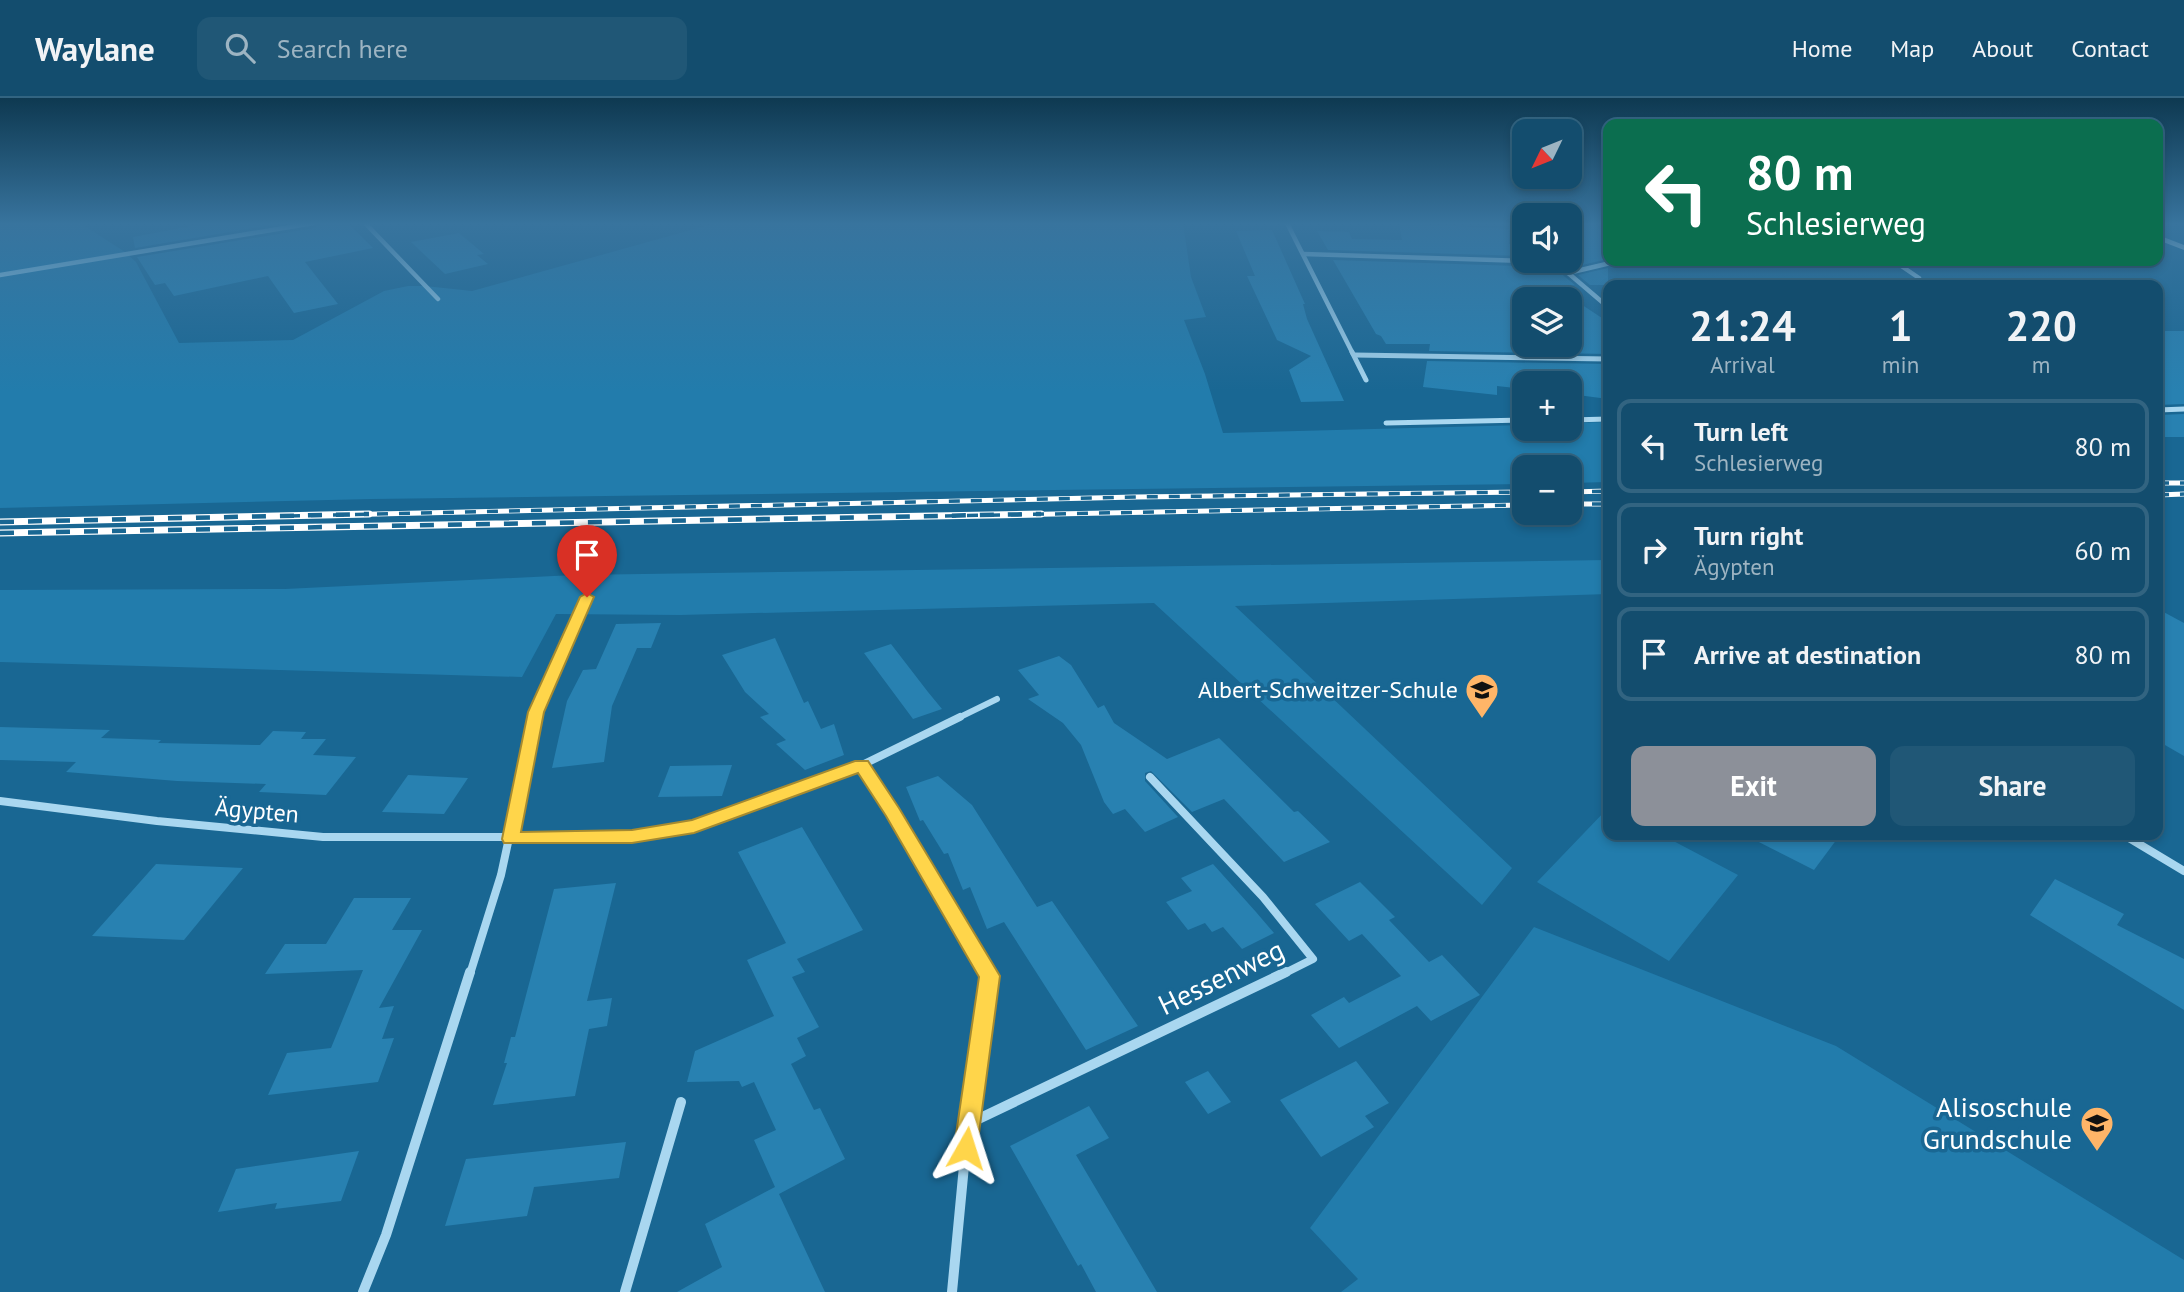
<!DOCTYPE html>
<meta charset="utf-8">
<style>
body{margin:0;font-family:"PT Sans",sans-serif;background:#205776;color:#f1f3f6;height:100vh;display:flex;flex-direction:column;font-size:26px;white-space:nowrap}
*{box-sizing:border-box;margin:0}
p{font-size:23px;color:#9db4c2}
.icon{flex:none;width:38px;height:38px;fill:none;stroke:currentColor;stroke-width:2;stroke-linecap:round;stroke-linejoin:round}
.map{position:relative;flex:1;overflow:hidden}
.details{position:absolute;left:1603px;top:182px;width:560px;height:560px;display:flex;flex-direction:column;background:#134d6e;border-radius:14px;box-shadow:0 4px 10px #0003,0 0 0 2px #326481}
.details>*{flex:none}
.banner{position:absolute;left:1603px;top:21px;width:560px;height:147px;border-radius:14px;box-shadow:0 4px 10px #0003,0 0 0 2px #326481;background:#0b6e4f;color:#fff;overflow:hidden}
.needle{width:46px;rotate:227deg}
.tools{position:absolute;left:1512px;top:21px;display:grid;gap:14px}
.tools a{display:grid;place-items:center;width:70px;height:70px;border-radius:14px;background:#134d6e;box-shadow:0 4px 10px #0003,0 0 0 2px #326481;font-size:35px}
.pin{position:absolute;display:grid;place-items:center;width:60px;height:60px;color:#fff;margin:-72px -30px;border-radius:50% 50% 50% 0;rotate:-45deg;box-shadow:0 0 7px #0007}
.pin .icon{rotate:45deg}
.me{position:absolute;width:77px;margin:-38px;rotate:6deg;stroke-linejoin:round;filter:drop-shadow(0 0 5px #0008)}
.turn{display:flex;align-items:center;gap:24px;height:147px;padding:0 28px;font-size:32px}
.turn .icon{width:91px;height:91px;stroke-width:2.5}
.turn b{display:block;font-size:49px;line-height:60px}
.eta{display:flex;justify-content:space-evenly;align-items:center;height:119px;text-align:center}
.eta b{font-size:42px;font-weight:600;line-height:49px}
.action{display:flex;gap:14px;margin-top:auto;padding:14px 28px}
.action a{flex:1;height:80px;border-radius:14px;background:#8c9099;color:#fff;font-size:28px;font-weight:600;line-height:80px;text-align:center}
.action a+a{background:#205776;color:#f1f3f6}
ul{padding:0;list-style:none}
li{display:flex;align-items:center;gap:21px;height:94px;margin:0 14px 10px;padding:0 14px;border:4px solid #326481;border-radius:14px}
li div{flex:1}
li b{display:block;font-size:26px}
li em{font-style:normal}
header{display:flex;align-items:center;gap:42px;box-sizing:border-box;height:98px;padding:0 35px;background:#134d6e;border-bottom:2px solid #326481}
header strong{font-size:33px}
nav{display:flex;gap:38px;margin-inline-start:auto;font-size:24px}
.search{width:490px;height:63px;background:#205776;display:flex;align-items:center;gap:18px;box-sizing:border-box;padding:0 24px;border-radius:14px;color:#9db4c2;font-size:26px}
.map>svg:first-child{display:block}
</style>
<header>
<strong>Waylane</strong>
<div class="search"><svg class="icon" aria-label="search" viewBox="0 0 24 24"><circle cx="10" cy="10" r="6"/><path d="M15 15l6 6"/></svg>Search here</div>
<nav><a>Home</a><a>Map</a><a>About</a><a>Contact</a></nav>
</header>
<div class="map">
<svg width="2184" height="1194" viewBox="0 0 2184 1194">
<rect width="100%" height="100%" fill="#196793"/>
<!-- green -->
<g fill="#227cac">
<polygon points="0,125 80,125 125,154 136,164 179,245 293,242 384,193 408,188 425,188 472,193 716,125 1183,125 1191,179 1206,219 1184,222 1205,276 1223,335 1524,327 1524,331 1570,331 1570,325 1608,324 1608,384 1570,385 1570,369 1524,369 1524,386 372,401 0,410"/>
<polygon points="1608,462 1608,496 1235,508 1512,770 1482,807 1154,505 680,517 556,516 522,579 0,564 0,492 285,491 574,477"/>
<polygon points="1608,710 1608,737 1662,737 1738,777 1669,863 1537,784"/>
<polygon points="1534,829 1836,948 2184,1162 2184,1194 1341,1194 1358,1181 1310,1130"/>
</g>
<!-- building -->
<g fill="#2881b1" fill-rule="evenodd">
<polygon points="208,125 282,125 135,150 133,139"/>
<polygon points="319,125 348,125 373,150 305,164 338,206 294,215 268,178 174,198 165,185 155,187 137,159 315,130"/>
<polygon points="1399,125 1509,131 1509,146 1524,148 1524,158 1328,152 1317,133 1349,134 1352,141 1402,142"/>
<polygon points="1570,125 1595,125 1608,139 1608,161 1569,170 1561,163 1570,163"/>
<polygon points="1272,132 1305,206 1303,206 1307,221 1344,303 1301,304 1289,272 1311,258 1277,242 1247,178 1255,178 1236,133"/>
<polygon points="459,135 484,156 477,157 488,166 445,176 411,144"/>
<path d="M1333,162l220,7 22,18h-23l56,37v32l-179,-3 1,-7h-44l-5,-8 -5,-2zM1524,201h46v46h-46z"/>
<polygon points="1608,170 1608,187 1590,187 1578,177"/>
<polygon points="2158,233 2184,233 2184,306 2158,307"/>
<polygon points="1427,263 1608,266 1608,301 1570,296 1570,285 1524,285 1524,291 1497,288 1497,297 1423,289"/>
<polygon points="2184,316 2184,339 2158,339 2158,317"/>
<polygon points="2158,511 2184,525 2184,658 2158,643"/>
<polygon points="661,525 651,550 637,550 612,608 604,664 552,670 567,603 583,572 596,571 616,526"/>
<polygon points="775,540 804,605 808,603 821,631 834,626 844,657 805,672 776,646 786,642 760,619 769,616 745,594 722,557"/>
<polygon points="891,546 928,594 942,611 913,621 864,555"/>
<polygon points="1059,558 1071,567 1098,610 1104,607 1114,625 1167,661 1219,640 1294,714 1298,713 1330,744 1284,764 1224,701 1192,714 1151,673 1145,675 1145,683 1178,719 1145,734 1125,711 1113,716 1104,704 1081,647 1063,625 1028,601 1039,597 1018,572"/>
<polygon points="0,629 110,632 101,640 161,642 158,645 260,647 273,633 306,634 301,641 326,641 313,657 356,659 326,697 259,694 266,686 177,683 66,674 76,664 0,662"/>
<polygon points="732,667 722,698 658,699 670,668"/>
<polygon points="408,677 468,680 444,716 382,714"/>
<polygon points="938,678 972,707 1037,809 1052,803 1138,928 1086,952 1004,824 987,831 970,789 963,792 948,755 944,756 923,722 920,723 906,689"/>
<polygon points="802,729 863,832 797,861 805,874 792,879 819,929 797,940 806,958 791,966 814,1012 820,1010 845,1061 779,1096 825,1194 677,1194 722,1169 705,1126 775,1089 754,1042 776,1032 754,984 742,989 739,983 687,984 695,953 774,918 747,862 786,845 738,754"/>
<polygon points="1745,737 1840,737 1814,772"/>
<polygon points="156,766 243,770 184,842 92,838"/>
<polygon points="1213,766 1256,814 1274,835 1242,851 1223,829 1212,834 1205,825 1188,832 1166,804 1192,793 1181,780"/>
<polygon points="2055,781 2124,816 2117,827 2184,861 2184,912 2030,817"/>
<polygon points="1360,784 1395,819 1389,822 1429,864 1442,857 1480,897 1431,923 1417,908 1339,950 1311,917 1344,899 1349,905 1401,878 1362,836 1349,843 1315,806"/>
<polygon points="616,785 587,903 612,900 607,928 589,931 575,998 493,1007 507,965 504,965 511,939 515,939 554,791"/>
<polygon points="354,800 411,800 392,832 422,832 379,910 394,908 382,941 394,940 378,984 268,997 287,955 331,950 363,872 265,876 285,846 326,846"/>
<polygon points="1356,963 1389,1005 1365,1018 1374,1029 1321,1059 1280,1002"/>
<polygon points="1208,973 1231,1004 1208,1016 1185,984"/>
<polygon points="1089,1008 1109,1040 1076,1057 1157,1194 1096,1194 1081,1166 1078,1168 1010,1048"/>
<polygon points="626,1044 619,1080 534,1089 527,1118 445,1128 466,1061"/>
<polygon points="359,1053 341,1103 275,1111 277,1105 218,1114 236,1071"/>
</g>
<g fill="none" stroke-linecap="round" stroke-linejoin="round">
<!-- minor-far4 -->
<g stroke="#a9d7f0" stroke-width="4.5">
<polyline points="365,125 438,201"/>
<polyline points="1287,125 1353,256"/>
<polyline points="1521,125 1524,131"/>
<polyline points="1304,156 1555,164"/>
<polyline points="1554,163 1608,209"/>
<polyline points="1894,163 1919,180 1923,187"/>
<polyline points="1568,175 1619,163"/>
<polyline points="0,177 314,125"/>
</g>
<!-- minor-far3 -->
<g stroke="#a9d7f0" stroke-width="5">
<polyline points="1352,254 1366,282"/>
<polyline points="1355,257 1608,261"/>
<polyline points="2158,312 2184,311"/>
<polyline points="1570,322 1608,321"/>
<polyline points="1386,325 1524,322"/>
</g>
<!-- minor-far2 -->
<g stroke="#a9d7f0" stroke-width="6">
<polyline points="535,621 587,499"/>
<polyline points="956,621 997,601"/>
</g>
<!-- minor-far1 -->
<g stroke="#a9d7f0" stroke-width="8">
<polyline points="862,667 893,714 987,876"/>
<polyline points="1150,679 1263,799 1313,861 1283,876"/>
<polyline points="0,703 157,723 323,739 632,739 694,729 862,667 960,619"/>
<polyline points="2124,737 2184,773"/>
<polyline points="470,876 501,777 535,619"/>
</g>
<!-- minor -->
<g stroke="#a9d7f0" stroke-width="10">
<polyline points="968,1026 1286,874"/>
<polyline points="363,1194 386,1137 470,874"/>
<polyline points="625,1194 681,1004"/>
<polyline points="952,1194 968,1026 989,879 986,874"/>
</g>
<!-- secondary -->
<polygon fill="#d7eefb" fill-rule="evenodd" points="2158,137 2184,147 2184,152 2158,142"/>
<defs>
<g id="rail-far1">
<polyline points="2158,385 2184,385"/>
<polyline points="1570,394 1608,393"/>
<polyline points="2158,397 2184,396"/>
<polyline points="1570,406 1608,406"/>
<polyline points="289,418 1136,399 1524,394"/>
<polyline points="945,418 1524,407"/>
</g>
<g id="rail">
<polyline points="0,424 369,416"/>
<polyline points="0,435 1041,416"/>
</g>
</defs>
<!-- rail-far1 casing -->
<use href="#rail-far1" stroke="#fff" stroke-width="5"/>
<!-- rail casing -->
<use href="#rail" stroke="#fff" stroke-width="7"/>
<!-- rail-far1 -->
<use href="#rail-far1" stroke="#196793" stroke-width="3.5" stroke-dasharray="11" stroke-linecap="butt"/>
<!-- rail -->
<use href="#rail" stroke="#196793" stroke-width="4.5" stroke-dasharray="14" stroke-linecap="butt"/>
</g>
<!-- sky -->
<linearGradient id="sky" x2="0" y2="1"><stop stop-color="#0e3951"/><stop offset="0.43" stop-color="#38749e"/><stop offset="1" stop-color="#38749e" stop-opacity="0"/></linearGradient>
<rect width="2184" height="293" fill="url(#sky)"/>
<!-- route -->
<polygon fill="#ffd54a" stroke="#a68a30" stroke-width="2" points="587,495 594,499 544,614 521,734 632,732 692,722 855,663 868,663 899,710 1000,878 977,1050 974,1057 966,1060 958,1057 954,1050 979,879 886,718 858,675 694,735 632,745 504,745 502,741 528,614 580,499"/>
<!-- icons -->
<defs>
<symbol id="school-pin" viewBox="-11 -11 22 30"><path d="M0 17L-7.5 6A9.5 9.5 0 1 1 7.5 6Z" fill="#ffb568" stroke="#196793"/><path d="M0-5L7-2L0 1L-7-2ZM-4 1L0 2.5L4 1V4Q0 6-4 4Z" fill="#111"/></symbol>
</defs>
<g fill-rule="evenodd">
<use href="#school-pin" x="1463" y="573" width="38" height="52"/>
<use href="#school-pin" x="2078" y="1006" width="38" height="52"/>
</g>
<g text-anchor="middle" stroke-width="7" stroke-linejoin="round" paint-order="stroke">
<!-- poi labels -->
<g font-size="24" fill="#fff" stroke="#196793" text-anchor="end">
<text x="1458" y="600">Albert-Schweitzer-Schule</text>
</g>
<!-- street labels -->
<g font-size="24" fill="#fff" stroke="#196793">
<text transform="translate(257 713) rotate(5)" y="8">Ägypten</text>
</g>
<!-- near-street labels -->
<g font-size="28" fill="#fff" stroke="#196793">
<text transform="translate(1221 879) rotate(-26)" y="10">Hessenweg</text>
</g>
<!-- near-poi labels -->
<g font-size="28" fill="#fff" stroke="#196793" text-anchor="end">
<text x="2072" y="1019">Alisoschule<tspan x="2072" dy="32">Grundschule</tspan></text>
</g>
</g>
</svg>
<div class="tools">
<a><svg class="needle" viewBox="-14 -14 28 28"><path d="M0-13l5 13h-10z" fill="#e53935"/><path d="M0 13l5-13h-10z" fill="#9db4c2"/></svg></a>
<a><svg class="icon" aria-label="sound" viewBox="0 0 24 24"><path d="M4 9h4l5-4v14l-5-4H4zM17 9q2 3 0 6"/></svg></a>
<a><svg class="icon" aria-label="layers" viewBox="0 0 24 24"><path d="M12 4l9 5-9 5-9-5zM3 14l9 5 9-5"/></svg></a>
<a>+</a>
<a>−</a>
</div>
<div class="pin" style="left:587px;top:499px;background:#d93025"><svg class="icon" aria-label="arrive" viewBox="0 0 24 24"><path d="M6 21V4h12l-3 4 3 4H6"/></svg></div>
<svg class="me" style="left:966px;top:1050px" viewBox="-20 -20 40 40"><path d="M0-17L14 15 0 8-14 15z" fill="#ffd54a" stroke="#fff" stroke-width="4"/></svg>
<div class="banner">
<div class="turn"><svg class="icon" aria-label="left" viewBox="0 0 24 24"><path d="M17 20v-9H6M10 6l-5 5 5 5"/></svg><div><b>80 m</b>Schlesierweg</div></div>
</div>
<section class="details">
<div class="eta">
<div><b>21:24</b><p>Arrival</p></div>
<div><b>1</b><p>min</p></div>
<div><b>220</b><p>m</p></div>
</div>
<ul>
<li><svg class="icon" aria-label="left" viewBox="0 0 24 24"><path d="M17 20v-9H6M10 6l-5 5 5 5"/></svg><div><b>Turn left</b><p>Schlesierweg</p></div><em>80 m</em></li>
<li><svg class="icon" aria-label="right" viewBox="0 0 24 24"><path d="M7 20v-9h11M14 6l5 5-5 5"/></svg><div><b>Turn right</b><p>Ägypten</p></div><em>60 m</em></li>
<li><svg class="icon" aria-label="arrive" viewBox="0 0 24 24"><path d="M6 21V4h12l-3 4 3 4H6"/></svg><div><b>Arrive at destination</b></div><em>80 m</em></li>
</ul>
<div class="action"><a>Exit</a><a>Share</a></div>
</section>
</div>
